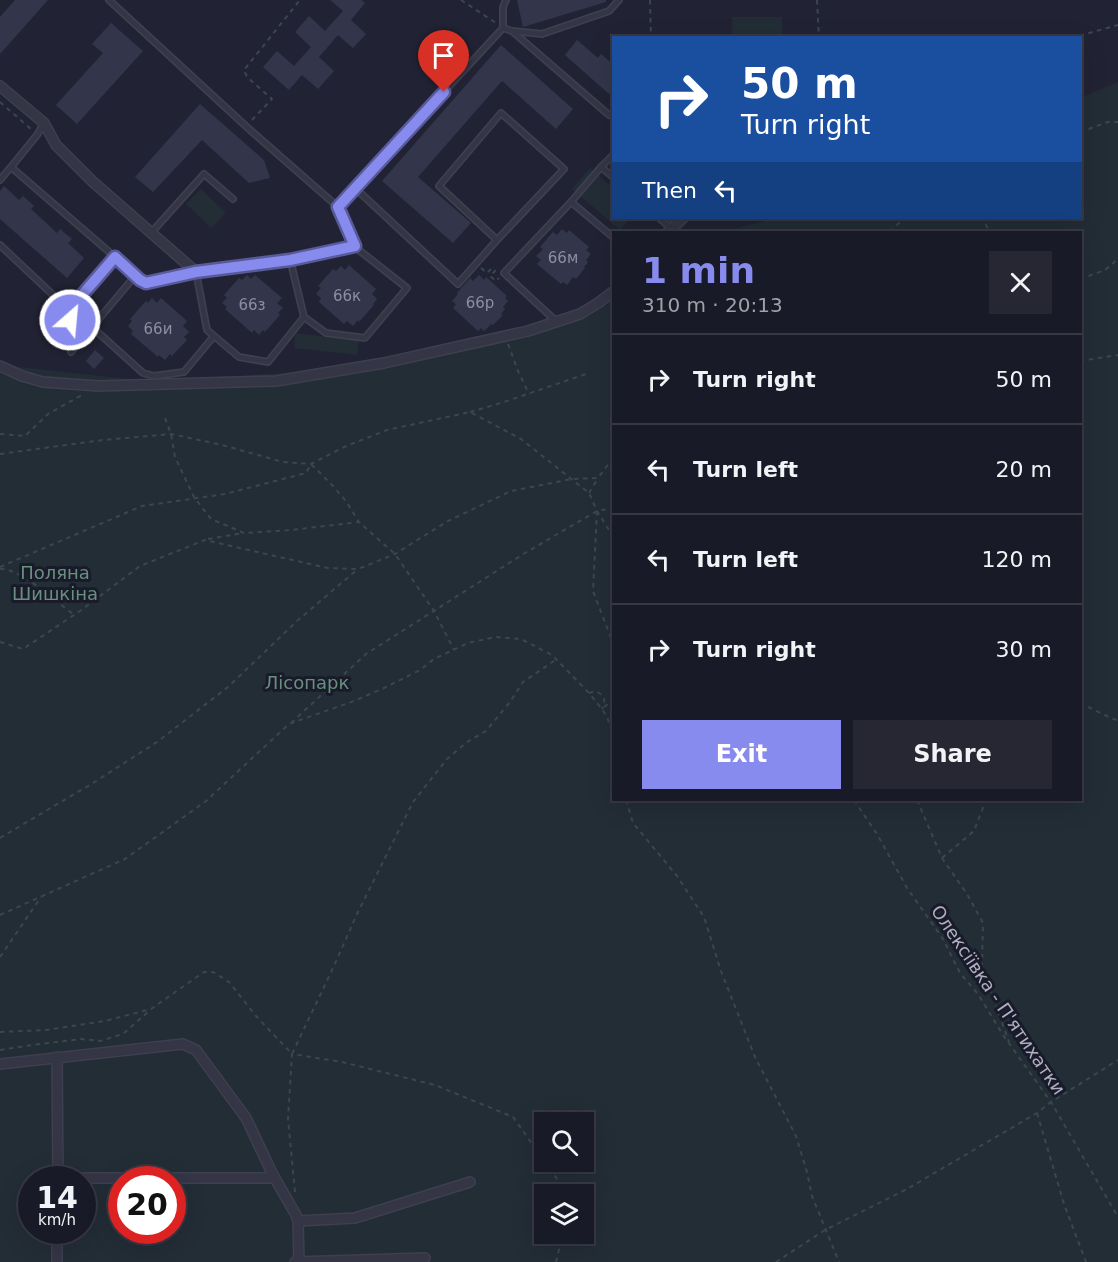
<!DOCTYPE html>
<meta charset="utf-8">
<style>
body{margin:0;font-family:"DejaVu Sans",sans-serif;background:#262733;color:#f1f3f6;height:100vh;display:flex;flex-direction:column;font-size:22px;white-space:nowrap}
*{box-sizing:border-box;margin:0}
p{font-size:20px;color:#9fa1a7}
.icon{flex:none;width:33px;height:33px;fill:none;stroke:currentColor;stroke-width:2;stroke-linecap:round;stroke-linejoin:round}
.map{position:relative;flex:1;overflow:hidden}
.side{position:absolute;left:612px;top:231px;width:470px;height:570px;display:flex;flex-direction:column;background:#191a27;border-radius:0px;box-shadow:0 6px 24px #0002,0 0 0 2px #373844}
.side>*{flex:none}
.top-card{position:absolute;left:612px;top:36px;width:470px;height:183px;border-radius:0px;box-shadow:0 6px 24px #0002,0 0 0 2px #373844;background:#1a4fa0;color:#fff;overflow:hidden}
.tools{position:absolute;left:534px;top:1112px;display:grid;gap:12px}
.tools a{display:grid;place-items:center;width:60px;height:60px;border-radius:0px;background:#191a27;box-shadow:0 6px 24px #0002,0 0 0 2px #373844;font-size:30px}
.speed{position:absolute;left:18px;top:1166px;display:flex;gap:12px;font-size:30px;font-weight:700;text-align:center}
.speed>*{display:grid;place-content:center;width:78px;height:78px;border-radius:50%;background:#191a27;box-shadow:0 6px 24px #0002,0 0 0 2px #373844;line-height:1}
.speed small{font-size:15px;font-weight:400}
.speed .limit{border:9px solid #d22;background:#fff;color:#111}
.pin{position:absolute;display:grid;place-items:center;width:51px;height:51px;color:#fff;margin:-62px -26px;border-radius:50% 50% 50% 0;rotate:-45deg;box-shadow:0 0 6px #0007}
.pin .icon{rotate:45deg}
.me{position:absolute;width:66px;margin:-33px;rotate:27deg;stroke-linejoin:round;filter:drop-shadow(0 0 4px #0008)}
.turn{display:flex;align-items:center;gap:21px;height:126px;padding:0 30px;font-size:27px}
.turn .icon{width:78px;height:78px;stroke-width:2.5}
.turn b{display:block;font-size:42px;line-height:51px}
.then{display:flex;align-items:center;height:57px;padding:0 30px;background:#0003;gap:12px;font-size:22px}
.round{display:grid;place-items:center;flex:none;width:63px;height:63px;border-radius:0px;background:#262733}
.head{display:flex;align-items:center;justify-content:space-between;height:102px;padding:0 30px}
h1{font-size:36px;font-weight:800;line-height:45px;color:#888bee}
.action{display:flex;gap:12px;margin-top:auto;padding:12px 30px}
.action a{flex:1;height:69px;border-radius:0px;background:#888bee;color:#fff;font-size:24px;font-weight:800;line-height:69px;text-align:center}
.action a+a{background:#262733;color:#f1f3f6}
ul{padding:0;list-style:none}
li{display:flex;align-items:center;gap:18px;height:90px;padding:0 30px;border-top:2px solid #373844}
li div{flex:1}
li b{display:block;font-size:22px}
li em{font-style:normal}
.map>svg:first-child{display:block}
</style>
<div class="map">
<svg width="1118" height="1262" viewBox="0 0 1118 1262">
<rect width="100%" height="100%" fill="#212334"/>
<!-- green -->
<g fill="#232d36" fill-rule="evenodd">
<rect x="732" y="17" width="50" height="20"/>
<path d="M1118,82v1180h-1118v-897l148,16 205,-12 207,-44 48,-21 5,-6 1,502h466v-568h-360l58,-14h302v-120zM544,1122h40v39h-40zM32,1179h50v51h-50zM122,1179h50v51h-50zM544,1194h40v39h-40z"/>
<polygon points="590,168 613,188 614,218 631,218 620,230 572,189"/>
<polygon points="201,189 226,213 211,228 186,204"/>
<polygon points="295,333 359,341 357,355 294,348"/>
</g>
<!-- building -->
<g fill="#33354b">
<polygon points="15,0 48,0 0,54 0,17"/>
<polygon points="330,0 361,0 365,3 351,20 366,34 353,48 338,35 319,57 334,71 318,89 302,75 289,90 263,67 277,51 294,66 311,47 295,32 309,16 325,31 343,11"/>
<polygon points="517,0 606,0 606,2 523,27"/>
<polygon points="111,23 143,51 77,124 56,105 103,53 92,44"/>
<polygon points="577,40 598,58 601,54 614,65 614,88 609,94 565,55"/>
<polygon points="501,45 573,109 556,129 502,81 418,177 471,223 453,243 382,181"/>
<polygon points="200,104 264,160 270,178 249,183 202,140 153,192 135,177"/>
<polygon points="4,186 19,200 23,196 34,206 31,209 57,233 60,229 72,239 68,243 84,258 67,278 0,219 0,191"/>
<polygon points="562,229 567,233 569,230 589,247 586,250 591,254 586,260 588,262 584,267 585,268 576,279 573,277 567,285 563,282 561,284 537,264 541,260 536,256 543,249 540,247 553,232 557,235"/>
<polygon points="349,265 376,289 372,294 377,299 373,304 374,305 359,322 358,320 353,326 347,321 344,324 319,302 321,298 316,294 321,288 318,286 333,269 336,271 341,266 345,270"/>
<polygon points="247,275 251,279 255,275 282,298 277,303 283,308 278,313 280,315 265,332 263,330 259,335 254,330 252,333 225,309 227,307 222,303 227,298 224,295 239,278 242,280"/>
<polygon points="479,275 484,280 486,277 507,296 505,298 508,301 503,307 505,309 501,314 503,315 493,325 491,324 484,331 481,328 478,331 453,308 456,304 452,301 458,294 457,293 470,278 473,281"/>
<polygon points="152,298 157,303 161,298 187,321 183,326 189,332 184,337 187,340 172,356 170,354 165,360 159,355 158,357 131,334 133,331 128,326 132,321 130,319 146,301 148,303"/>
<polygon points="95,350 104,358 94,369 86,361"/>
</g>
<g fill="none" stroke-linecap="round" stroke-linejoin="round">
<defs>
<g id="lane">
<polyline points="109,0 249,129 338,207 355,188 458,284 497,240 564,169 501,113 439,186 497,240"/>
<polyline points="503,28 512,31 542,34 609,11 619,0"/>
<polyline points="512,31 609,115 614,116"/>
<polyline points="44,123 37,135 11,167 115,257 69,310 70,320 53,338"/>
<polyline points="601,167 614,154"/>
<polyline points="614,178 601,167 571,202 614,238"/>
<polyline points="0,180 11,167"/>
<polyline points="355,188 503,28 503,7 506,0"/>
<polyline points="659,218 672,229"/>
<polyline points="151,233 204,174 233,199"/>
<polyline points="0,245 69,310"/>
<polyline points="115,257 140,280 146,283 196,272 290,259 355,247"/>
<polyline points="290,259 304,317 326,333 365,338 407,288 355,247 338,207"/>
<polyline points="196,272 207,330 239,357 268,362 304,317"/>
<polyline points="557,322 504,273 571,202"/>
<polyline points="92,327 143,373 154,376 184,372 214,336"/>
<polyline points="71,352 135,276"/>
</g>
<g id="street">
<polyline points="0,86 44,123 56,145 92,181 196,272"/>
<polyline points="668,232 683,218"/>
<polyline points="0,366 22,376 43,382 99,386 276,381 384,363 528,331 580,314 598,303 614,291"/>
<polyline points="57,1057 58,1179"/>
<polyline points="0,1064 183,1044 196,1050 246,1118 273,1175 296,1215 298,1221 299,1262"/>
<polyline points="59,1176 66,1178 274,1178"/>
<polyline points="298,1221 355,1218 470,1182"/>
<polyline points="57,1262 57,1230"/>
<polyline points="295,1262 425,1258"/>
</g>
</defs>
<!-- lane casing -->
<use href="#lane" stroke="#3e3f4f" stroke-width="8"/>
<!-- street casing -->
<use href="#street" stroke="#3e3f4f" stroke-width="12"/>
<!-- path -->
<g stroke="#3b464e" stroke-width="2" stroke-dasharray="4.5 4.5" stroke-linecap="butt">
<polyline points="461,0 496,23"/>
<polyline points="650,0 651,38"/>
<polyline points="817,0 819,38"/>
<polyline points="1071,38 1118,25"/>
<polyline points="0,102 32,130"/>
<polyline points="252,120 272,99 247,77 244,70 300,0"/>
<polyline points="1080,132 1108,122 1118,122"/>
<path d="M979,218c6,3 9,9 9,14"/>
<polyline points="890,232 904,218"/>
<polyline points="481,268 487,273 492,268 495,271 490,276 496,281 499,278"/>
<polyline points="1080,279 1105,270 1118,259"/>
<polyline points="508,344 518,371 529,394"/>
<polyline points="1080,361 1118,355"/>
<polyline points="470,412 504,402 586,374"/>
<polyline points="165,418 171,434 175,457 194,497 211,519 244,533 291,530 359,522"/>
<polyline points="0,434 25,436 48,414 82,395"/>
<polyline points="0,454 103,440 171,434 222,445 283,462 311,464 344,447 387,430 470,412 521,439 589,493 597,511 614,538"/>
<polyline points="589,493 598,478"/>
<polyline points="597,511 593,591 614,646"/>
<polyline points="208,539 244,533"/>
<polyline points="0,567 142,506 225,494 306,473 311,464 333,486 346,501 359,522 395,554 434,611 454,650"/>
<path d="M0,569c18,-2 57,33 73,45"/>
<polyline points="0,642 23,649 80,611 140,566 205,540 328,568 358,569 395,554 448,521 511,491 572,479 598,478 607,466 614,460"/>
<path d="M589,693l6,-2c10,4 11,9 7,18"/>
<polyline points="1080,703 1113,719 1118,720"/>
<polyline points="604,707 614,699"/>
<polyline points="291,723 366,654 525,553 597,511 614,508"/>
<polyline points="626,800 633,823 677,876 704,917 721,971 755,1057 796,1136 807,1172 812,1196 839,1262"/>
<polyline points="854,800 877,834 907,888 943,939 960,973 978,994 1003,1035 1051,1102 1118,1217"/>
<polyline points="917,800 942,858 967,894 983,923 982,966 1009,1042"/>
<polyline points="0,838 93,783 157,742 228,687 297,621 358,569"/>
<polyline points="942,858 974,831 986,800"/>
<polyline points="0,915 125,859 206,801 289,724 354,701 384,688 420,670 434,659 468,643 495,637 521,639 552,655 589,693 602,709 607,717 614,736"/>
<polyline points="0,957 41,897"/>
<polyline points="0,1032 46,1030 105,1021 151,1009 204,972 213,972 229,982 256,1016 292,1054 333,968 357,914 413,802 447,759 467,742 486,731 510,702 523,682 554,661 559,661"/>
<polyline points="0,1050 32,1045 81,1039 100,1041 123,1034 149,1011"/>
<polyline points="1037,1113 1064,1204 1086,1262"/>
<polyline points="295,1192 288,1119 292,1054 342,1062 435,1085 513,1117 565,1190 565,1194"/>
<polyline points="556,1262 563,1233"/>
<polyline points="776,1262 825,1230 907,1189 1037,1113 1051,1102 1118,1060"/>
</g>
<!-- lane -->
<use href="#lane" stroke="#343545" stroke-width="4.5"/>
<!-- street -->
<use href="#street" stroke="#343545" stroke-width="9"/>
</g>
<g fill="none" stroke-linecap="round" stroke-linejoin="round">
<defs>
<polyline id="route" points="70,320 69,310 115,257 140,280 146,283 196,272 290,260 355,246 338,207 444,92"/>
</defs>
<!-- route casing -->
<use href="#route" stroke="#585a9b" stroke-width="15"/>
<!-- route -->
<use href="#route" stroke="#888bee" stroke-width="10"/>
</g>
<g text-anchor="middle" stroke-width="6" stroke-linejoin="round" paint-order="stroke">
<!-- number labels -->
<g font-size="15" fill="#8e8ea2">
<text x="563" y="263">66м</text>
<text x="347" y="301">66к</text>
<text x="480" y="308">66р</text>
<text x="252" y="310">66з</text>
<text x="158" y="334">66и</text>
</g>
<!-- park labels -->
<g font-size="18" fill="#68907f" stroke="#1a1b2a">
<text x="55" y="579">Поляна<tspan x="55" dy="21">Шишкіна</tspan></text>
<text x="307" y="689">Лісопарк</text>
</g>
<!-- street labels -->
<g font-size="18" fill="#afafc2" stroke="#1a1b2a">
<text transform="translate(998 1000) rotate(56)" y="6">Олексіївка - П'ятихатки</text>
</g>
</g>
</svg>
<div class="tools">
<a><svg class="icon" aria-label="search" viewBox="0 0 24 24"><circle cx="10" cy="10" r="6"/><path d="M15 15l6 6"/></svg></a>
<a><svg class="icon" aria-label="layers" viewBox="0 0 24 24"><path d="M12 4l9 5-9 5-9-5zM3 14l9 5 9-5"/></svg></a>
</div>
<div class="speed"><div>14<small>km/h</small></div><div class="limit">20</div></div>
<div class="pin" style="left:444px;top:92px;background:#d93025"><svg class="icon" aria-label="arrive" viewBox="0 0 24 24"><path d="M6 21V4h12l-3 4 3 4H6"/></svg></div>
<svg class="me" style="left:70px;top:320px" viewBox="-20 -20 40 40"><circle r="17" fill="#888bee" stroke="#fff" stroke-width="3"/><path d="M0-11L8 9 0 5-8 9z" fill="#fff"/></svg>
<div class="top-card">
<div class="turn"><svg class="icon" aria-label="right" viewBox="0 0 24 24"><path d="M7 20v-9h11M14 6l5 5-5 5"/></svg><div><b>50 m</b>Turn right</div></div>
<div class="then">Then<svg class="icon" aria-label="left" viewBox="0 0 24 24"><path d="M17 20v-9H6M10 6l-5 5 5 5"/></svg></div>
</div>
<section class="side">
<div class="head"><div><h1>1 min</h1><p>310 m · 20:13</p></div><a class="round"><svg class="icon" aria-label="close" viewBox="0 0 24 24"><path d="M6 6l12 12M18 6L6 18"/></svg></a></div>
<ul>
<li><svg class="icon" aria-label="right" viewBox="0 0 24 24"><path d="M7 20v-9h11M14 6l5 5-5 5"/></svg><div><b>Turn right</b></div><em>50 m</em></li>
<li><svg class="icon" aria-label="left" viewBox="0 0 24 24"><path d="M17 20v-9H6M10 6l-5 5 5 5"/></svg><div><b>Turn left</b></div><em>20 m</em></li>
<li><svg class="icon" aria-label="left" viewBox="0 0 24 24"><path d="M17 20v-9H6M10 6l-5 5 5 5"/></svg><div><b>Turn left</b></div><em>120 m</em></li>
<li><svg class="icon" aria-label="right" viewBox="0 0 24 24"><path d="M7 20v-9h11M14 6l5 5-5 5"/></svg><div><b>Turn right</b></div><em>30 m</em></li>
</ul>
<div class="action"><a>Exit</a><a>Share</a></div>
</section>
</div>
